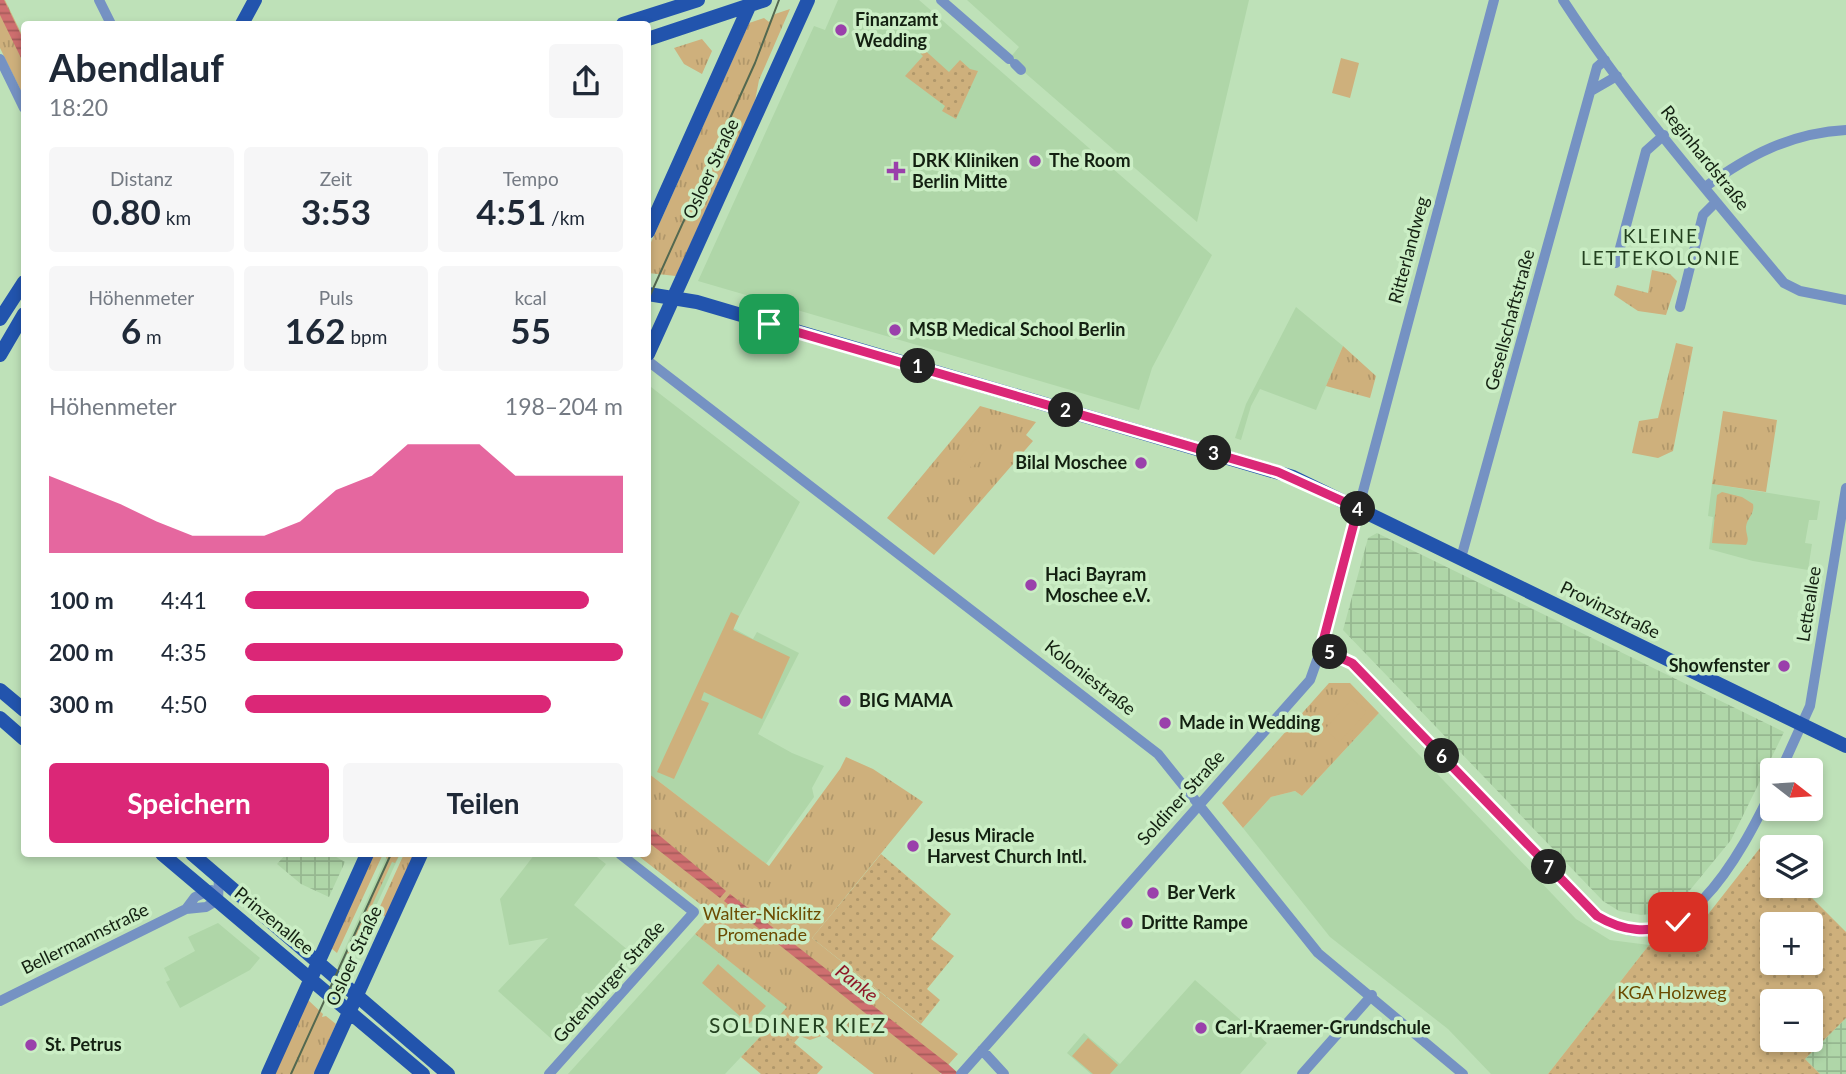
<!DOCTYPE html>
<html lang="de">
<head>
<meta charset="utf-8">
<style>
	body { margin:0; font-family:Lato,sans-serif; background:#f6f6f7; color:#1f2937; height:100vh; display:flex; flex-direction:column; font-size:26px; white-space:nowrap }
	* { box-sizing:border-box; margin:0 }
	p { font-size:23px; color:#747a83 }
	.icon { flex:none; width:38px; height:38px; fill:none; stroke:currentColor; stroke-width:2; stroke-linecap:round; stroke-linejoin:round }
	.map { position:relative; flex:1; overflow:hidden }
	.panel { position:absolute; left:21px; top:21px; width:630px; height:836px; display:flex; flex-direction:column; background:#fff; border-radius:7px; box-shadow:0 4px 10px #0003 }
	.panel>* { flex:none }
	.needle { width:46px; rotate:107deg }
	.buttons { position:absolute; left:1760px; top:758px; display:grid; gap:14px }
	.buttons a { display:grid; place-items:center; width:63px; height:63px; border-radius:7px; background:#fff; box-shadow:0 4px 10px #0003; font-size:35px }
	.pin { position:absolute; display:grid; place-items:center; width:60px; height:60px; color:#fff; margin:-30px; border-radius:14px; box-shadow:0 4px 10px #0006 }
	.km { position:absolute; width:35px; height:35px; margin:-18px; border-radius:50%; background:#222; color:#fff; font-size:19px; line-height:35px; text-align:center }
	.round { display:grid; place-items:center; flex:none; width:74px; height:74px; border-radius:7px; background:#f6f6f7 }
	.headline { display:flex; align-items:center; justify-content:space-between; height:119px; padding:0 28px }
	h1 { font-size:38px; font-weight:700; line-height:52px }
	.metrics { display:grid; grid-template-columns:repeat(3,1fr); gap:10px; height:119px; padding:7px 28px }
	.metrics div { display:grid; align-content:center; border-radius:7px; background:#f6f6f7; text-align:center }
	.metrics b { font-size:35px; font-weight:700 }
	.metrics small { font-size:19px; font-weight:400 }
	.metrics p { font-size:19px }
	.chart { height:196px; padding:14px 28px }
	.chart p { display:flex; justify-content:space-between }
	.chart svg { width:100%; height:126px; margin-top:7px; fill:#db2777; opacity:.7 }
	.action { display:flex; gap:14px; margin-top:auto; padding:14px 28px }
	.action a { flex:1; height:80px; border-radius:7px; background:#db2777; color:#fff; font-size:28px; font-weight:700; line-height:80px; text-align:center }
	.action a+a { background:#f6f6f7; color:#1f2937 }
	ul { padding:0 28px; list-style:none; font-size:23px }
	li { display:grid; grid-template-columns:112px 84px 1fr; align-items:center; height:52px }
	li i { height:18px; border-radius:9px; background:#db2777 }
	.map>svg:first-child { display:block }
	.built { fill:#afd6a8 }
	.industrial { fill:url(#industrial-grid) }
	.grass { fill:url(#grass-tufts) }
	.garden { fill:url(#garden-dots); fill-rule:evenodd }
	.pitch { fill:#ceb07c }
	.water { fill:url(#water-rules) }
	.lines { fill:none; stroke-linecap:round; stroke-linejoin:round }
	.minor { stroke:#7592c3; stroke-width:10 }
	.major { stroke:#2254ad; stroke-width:14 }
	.tram { stroke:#536850; stroke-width:2 }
	.route-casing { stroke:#fff; stroke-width:14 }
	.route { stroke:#db2777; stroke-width:9 }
	.poi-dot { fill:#9a40ab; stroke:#cbeec5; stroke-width:2.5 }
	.labels { text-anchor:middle; stroke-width:7; stroke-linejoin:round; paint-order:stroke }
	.poi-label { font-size:18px; font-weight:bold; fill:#132011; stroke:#cbeec5; text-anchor:start }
	.street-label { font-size:18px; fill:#132011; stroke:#cbeec5 }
	.park-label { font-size:18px; fill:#6b4b01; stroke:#cbeec5 }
	.neighbourhood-label { font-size:19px; letter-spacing:2px; fill:#244120; stroke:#cbeec5 }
	.water-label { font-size:19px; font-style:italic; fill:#8f1b29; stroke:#cbeec5 }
	.quarter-label { font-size:21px; letter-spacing:2px; fill:#244120; stroke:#cbeec5 }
</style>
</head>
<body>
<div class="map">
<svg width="1846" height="1074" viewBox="0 0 1846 1074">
	<defs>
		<pattern id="industrial-grid" width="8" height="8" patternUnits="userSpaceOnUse" patternTransform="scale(1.75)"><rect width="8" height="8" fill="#afd6a8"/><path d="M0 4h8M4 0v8" fill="none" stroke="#96b790"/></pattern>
		<pattern id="grass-tufts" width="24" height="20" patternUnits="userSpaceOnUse" patternTransform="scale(1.75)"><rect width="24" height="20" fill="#ceb07c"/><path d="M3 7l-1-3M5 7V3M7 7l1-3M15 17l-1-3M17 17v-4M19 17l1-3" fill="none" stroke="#b0976a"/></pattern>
		<pattern id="garden-dots" width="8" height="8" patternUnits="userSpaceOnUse" patternTransform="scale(1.75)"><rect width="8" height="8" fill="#ceb07c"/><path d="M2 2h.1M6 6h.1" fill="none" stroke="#b0976a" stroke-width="1.8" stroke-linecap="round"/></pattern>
		<pattern id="water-rules" width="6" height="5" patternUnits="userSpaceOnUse" patternTransform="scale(1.75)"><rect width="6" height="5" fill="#ce6f6f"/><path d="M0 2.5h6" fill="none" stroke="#a65b5a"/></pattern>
	</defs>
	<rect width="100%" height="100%" fill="#bee1b8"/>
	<!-- built -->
	<path class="built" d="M838,0h81l293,255 -60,113 -13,42 -441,-129 116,-255 11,4z
		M967,0h282l-52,222 -188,-163 10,-12z
		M1296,307l47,39 -27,64 -56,-21 -9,17 -10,34 -6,-2 11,-34z
		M651,387l149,115 -67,126 20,11 4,-7 42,21 -41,81 34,19 32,13 -12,22 2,9 -48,67 -118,-91v-379z
		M1712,484l108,17 -3,19h-8l-4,23 7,1 -4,26 -55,-9 -44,-12 4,-32 -5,-1z
		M1379,713l197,206 34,21 39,5 -101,129h-57l-43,-45 -118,-92 -87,-109 28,-31 24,-6 7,5z
		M388,854h12l-55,119 -8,-7z
		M535,854h58l13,10 -32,41 61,51 -79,87 -58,-52 50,-53 -39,7 -9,-46z
		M218,923l42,35 -10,12 -70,38 -14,-26 4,-2 -6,-12 31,-17 -7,-14z
		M695,934l93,73 -63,67h-157z
		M1195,980l72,63 -27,31h-149l-24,-21 17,-20 36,31z"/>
	<!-- industrial -->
	<path class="industrial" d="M1377,533l407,199 -53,108 -50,61 -20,12 -20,2 -22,-4 -16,-10 -260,-271 25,-92z
		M286,854h45l14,8 -16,35 -28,-13 -24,-20z
		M1846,1018v56h-26l-15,-15z"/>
	<!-- grass -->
	<path class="grass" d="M0,0h5l19,39v58l-24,-49z
		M790,9l-31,71 -4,21 -79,175 -28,-3v-24l101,-226 15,-5 5,4 6,-8z
		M702,39l10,12 -10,23 -18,-10 -10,-16z
		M1652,270l18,4 7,7 -11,34 -28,-4 -24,-16 3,-10 31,8z
		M1676,343l17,4 -20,104 -15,7 -26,-5 7,-32 19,-3z
		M1343,346l33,30 -6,22 -44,-12z
		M980,406l56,16 -10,13 7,6 -99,114 -47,-37z
		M1723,411l54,9 -11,72 -54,-8z
		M1722,492l20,5 11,7c2,10 -6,14 -7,23 0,9 4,11 0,18l-34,-2 5,-48z
		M1329,683h21l29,30 -77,83 -7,-5 -24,6 -28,31 -21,-25z
		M846,757l27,12 50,33 -111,136 146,116 -18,20h-66l-50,-39 -14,5 -10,-4 -6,7 -22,-19 15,-17 -92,-73 18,-20 -77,-60h12v-81l121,93 71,-97z
		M373,854h10l-46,99 -6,-5z
		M388,854h12l-5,9 -3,-1 -43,93 -2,-2 42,-93 -3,-2z
		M404,854h10l-28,63 -9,-4z
		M718,964l48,42 -17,18 -47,-41z
		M307,999l16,15 -1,3 4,-1 10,8 -22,50h-41z"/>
	<!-- garden -->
	<path class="garden" d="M919,45l30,27 11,-12 10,9 8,2 -22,48 -14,-8 3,-5 -40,-30 18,-20 -7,-7z
		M1760,848l13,12v26h27l46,46v86l-41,41 15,15h-272l101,-129 31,-8 22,-15zM1773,924h38v38h-38zM1811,1001v39h-38v-39z
		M881,854l70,60 -20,25 23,17 -27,33 13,11 -19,24 -109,-86z
		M772,1024l51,43 -6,7h-56l-20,-17z"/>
	<!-- pitch -->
	<path class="pitch" d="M1341,58l18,5 -9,35 -18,-5z
		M975,439l12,9 -15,20 -12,-9z
		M731,612l8,4 -6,14 57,27 -28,62 -58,-27 -3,8 8,3 -35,76 -17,-7z
		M1352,699l15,13 -28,30 -14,-13z
		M1088,1038l30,27 -8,9h-17l-21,-18z"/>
	<!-- water -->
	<path class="water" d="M0,0h4l20,41v23l-24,-49z
		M648,826l78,65 -6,7 -72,-56z
		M730,894l218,170 11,10h-17l-218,-173z"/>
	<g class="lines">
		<!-- minor -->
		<path class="minor" d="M99,0l12,24
			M941,0l68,59
			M1563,0c65,100 145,192 221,283l16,8 46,9
			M0,59l24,49
			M1015,64l6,6
			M1591,91l26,-15
			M1705,187c44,-32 86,-54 141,-57
			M1616,263l30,-112 18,-16
			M1680,307l23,-92 13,-13
			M648,361l510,393 160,199 145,121
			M1461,558l136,-491 8,-7
			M1321,649l31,14 239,248c87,70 151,-60 182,-123
			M1781,770l29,-64 36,-218
			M186,909l9,-12 16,-7
			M0,1001l186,-92 20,-2 12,-7 1,-23
			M982,1050l22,24
			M549,1074l145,-162 -74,-58
			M961,1074l349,-394 11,-31 173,-649
			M1302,1074l70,-79"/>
		<!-- major -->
		<path class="major" d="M242,24l13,-24
			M623,24l75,-24
			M648,39l117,-39
			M648,232l104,-232
			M648,294l49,8 596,175 553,269
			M0,319l24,-37
			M648,354l160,-354
			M0,355l24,-41
			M0,690l24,20
			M0,718l24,21
			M162,854l261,220
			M192,854l256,220
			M268,1074l99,-220
			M321,1074l100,-220"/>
		<!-- tram -->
		<path class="tram" d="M648,300l107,-237 24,-63
			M291,1074l100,-220"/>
	</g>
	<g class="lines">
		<!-- route casing -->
		<g class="route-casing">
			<path id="route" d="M769,324l509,148 80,36 -37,141 31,14 245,253c27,16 52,18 81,6"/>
		</g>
		<!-- route -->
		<use href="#route" class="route"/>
	</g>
	<!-- markers -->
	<g class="poi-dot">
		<circle cx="841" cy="30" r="7"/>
		<circle cx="1035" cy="161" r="7"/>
		<path d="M892.5 160.5h7v7h7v7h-7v7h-7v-7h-7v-7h7z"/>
		<circle cx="895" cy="330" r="7"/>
		<circle cx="1141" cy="463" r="7"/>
		<circle cx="1031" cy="585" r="7"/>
		<circle cx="1784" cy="666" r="7"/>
		<circle cx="845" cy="701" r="7"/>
		<circle cx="1165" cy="723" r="7"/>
		<circle cx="913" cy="846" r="7"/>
		<circle cx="1153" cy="893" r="7"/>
		<circle cx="1127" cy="923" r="7"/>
		<circle cx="1201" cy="1028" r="7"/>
		<circle cx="31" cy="1045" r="7"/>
	</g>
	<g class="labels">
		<!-- poi labels -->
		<g class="poi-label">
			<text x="855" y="26">Finanzamt<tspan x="855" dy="21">Wedding</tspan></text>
			<text x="912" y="167">DRK Kliniken<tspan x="912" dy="21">Berlin Mitte</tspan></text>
			<text x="1049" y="167">The Room</text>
			<text x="909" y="336">MSB Medical School Berlin</text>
			<text x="1127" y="469" text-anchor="end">Bilal Moschee</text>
			<text x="1045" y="581">Haci Bayram<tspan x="1045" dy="21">Moschee e.V.</tspan></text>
			<text x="1770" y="672" text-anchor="end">Showfenster</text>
			<text x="859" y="707">BIG MAMA</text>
			<text x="1179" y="729">Made in Wedding</text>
			<text x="927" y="842">Jesus Miracle<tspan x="927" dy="21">Harvest Church Intl.</tspan></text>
			<text x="1167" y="899">Ber Verk</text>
			<text x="1141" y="929">Dritte Rampe</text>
			<text x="1215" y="1034">Carl-Kraemer-Grundschule</text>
			<text x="45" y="1051">St. Petrus</text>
		</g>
		<!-- street labels -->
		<g class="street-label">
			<text transform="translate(1705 158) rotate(51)" y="6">Reginhardstraße</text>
			<text transform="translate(711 169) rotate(-65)" y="6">Osloer Straße</text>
			<text transform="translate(1409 250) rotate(-75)" y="6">Ritterlandweg</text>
			<text transform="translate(1510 320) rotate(-75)" y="6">Gesellschaftstraße</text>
			<text transform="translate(1809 604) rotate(-81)" y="6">Letteallee</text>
			<text transform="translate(1610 610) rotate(26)" y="6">Provinzstraße</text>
			<text transform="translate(1090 678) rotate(38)" y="6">Koloniestraße</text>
			<text transform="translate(1181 798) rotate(-48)" y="6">Soldiner Straße</text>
			<text transform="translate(274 921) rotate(39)" y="6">Prinzenallee</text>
			<text transform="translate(85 939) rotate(-26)" y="6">Bellermannstraße</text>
			<text transform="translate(354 956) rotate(-65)" y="6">Osloer Straße</text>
			<text transform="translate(609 982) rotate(-48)" y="6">Gotenburger Straße</text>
		</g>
		<!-- park labels -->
		<g class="park-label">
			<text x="762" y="920">Walter-Nicklitz<tspan x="762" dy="21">Promenade</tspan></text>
			<text x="1672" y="999">KGA Holzweg</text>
		</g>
		<!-- neighbourhood labels -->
		<g class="neighbourhood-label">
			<text x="1661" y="243">KLEINE<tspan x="1661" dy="22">LETTEKOLONIE</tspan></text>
		</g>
		<!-- water labels -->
		<g class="water-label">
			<text transform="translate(857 983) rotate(38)" y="7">Panke</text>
		</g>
		<!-- quarter labels -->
		<g class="quarter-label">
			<text x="798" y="1033">SOLDINER KIEZ</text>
		</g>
	</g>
</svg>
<div class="buttons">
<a><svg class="needle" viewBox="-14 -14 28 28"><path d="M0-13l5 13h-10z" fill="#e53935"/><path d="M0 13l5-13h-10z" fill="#747a83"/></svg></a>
<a><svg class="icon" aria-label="layers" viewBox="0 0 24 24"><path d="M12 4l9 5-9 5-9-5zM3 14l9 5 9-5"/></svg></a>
<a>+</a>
<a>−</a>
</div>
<div class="pin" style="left:769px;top:324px;background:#1e9e55"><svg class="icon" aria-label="arrive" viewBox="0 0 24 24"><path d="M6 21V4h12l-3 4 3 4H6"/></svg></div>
<div class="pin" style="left:1678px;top:922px;background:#d93025"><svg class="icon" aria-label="check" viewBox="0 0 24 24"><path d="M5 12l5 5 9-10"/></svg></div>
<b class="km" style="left:918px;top:366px">1</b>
<b class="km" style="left:1066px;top:410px">2</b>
<b class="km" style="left:1214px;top:453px">3</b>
<b class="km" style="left:1358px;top:509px">4</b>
<b class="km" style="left:1330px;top:652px">5</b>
<b class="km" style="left:1442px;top:756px">6</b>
<b class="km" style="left:1549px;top:867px">7</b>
<section class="panel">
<div class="headline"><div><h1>Abendlauf</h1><p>18:20</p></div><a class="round"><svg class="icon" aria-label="share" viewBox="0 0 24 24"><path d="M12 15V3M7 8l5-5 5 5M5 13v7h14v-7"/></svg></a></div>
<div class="metrics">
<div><p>Distanz</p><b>0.80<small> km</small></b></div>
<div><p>Zeit</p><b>3:53</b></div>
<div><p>Tempo</p><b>4:51<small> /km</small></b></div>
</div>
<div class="metrics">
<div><p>Höhenmeter</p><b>6<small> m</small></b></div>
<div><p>Puls</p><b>162<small> bpm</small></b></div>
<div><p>kcal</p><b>55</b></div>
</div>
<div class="chart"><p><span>Höhenmeter</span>198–204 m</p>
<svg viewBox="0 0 160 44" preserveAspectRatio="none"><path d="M0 44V17L10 22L20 27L30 33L40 38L50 38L60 38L70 33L80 22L90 17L100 6L110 6L120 6L130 17L140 17L150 17L160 17V44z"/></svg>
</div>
<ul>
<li><b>100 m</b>4:41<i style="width:91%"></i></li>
<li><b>200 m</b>4:35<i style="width:100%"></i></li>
<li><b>300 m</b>4:50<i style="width:81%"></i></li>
</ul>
<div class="action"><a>Speichern</a><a>Teilen</a></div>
</section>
</div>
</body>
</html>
